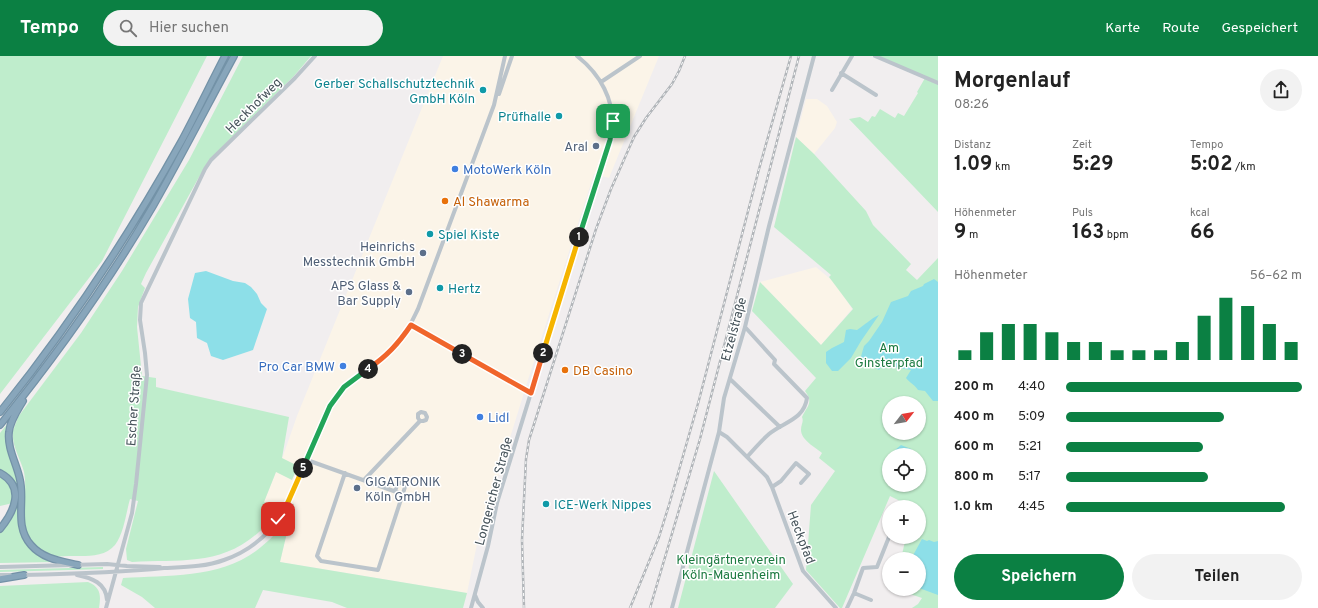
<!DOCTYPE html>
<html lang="de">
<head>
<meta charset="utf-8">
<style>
	body { margin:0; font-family:Overpass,sans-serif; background:#f2f2f2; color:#222; height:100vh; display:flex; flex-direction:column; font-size:15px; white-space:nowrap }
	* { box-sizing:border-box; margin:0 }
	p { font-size:13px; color:#767676 }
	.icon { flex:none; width:22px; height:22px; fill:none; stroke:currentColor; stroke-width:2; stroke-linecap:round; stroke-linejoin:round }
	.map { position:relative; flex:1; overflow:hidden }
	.side { display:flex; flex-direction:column; background:#fff; width:380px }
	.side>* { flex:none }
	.needle { width:26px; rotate:59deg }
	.buttons { position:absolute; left:882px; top:340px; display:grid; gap:8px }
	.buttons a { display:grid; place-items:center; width:44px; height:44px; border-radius:50%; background:#fff; box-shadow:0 1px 3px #0004; font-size:20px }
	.pin { position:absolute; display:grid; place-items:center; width:34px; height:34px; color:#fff; margin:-17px; border-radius:8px; box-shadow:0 2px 6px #0006 }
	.km { position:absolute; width:20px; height:20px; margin:-10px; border-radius:50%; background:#222; color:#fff; font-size:11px; line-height:20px; text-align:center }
	.round { display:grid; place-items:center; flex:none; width:42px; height:42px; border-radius:21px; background:#f2f2f2 }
	.overview { display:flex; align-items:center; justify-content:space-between; height:68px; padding:0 16px }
	h1 { font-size:22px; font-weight:700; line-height:30px }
	.stats { display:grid; grid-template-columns:repeat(3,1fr); gap:6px; height:68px; padding:4px 16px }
	.stats div { display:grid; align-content:center }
	.stats b { font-size:20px; font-weight:700 }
	.stats small { font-size:11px; font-weight:400 }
	.stats p { font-size:11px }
	.chart { height:112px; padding:8px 16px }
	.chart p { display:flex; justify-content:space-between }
	.chart svg { width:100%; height:72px; margin-top:4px; stroke:#0b8043; stroke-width:6 }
	.action { display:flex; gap:8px; margin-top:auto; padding:8px 16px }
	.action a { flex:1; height:46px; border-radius:24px; background:#0b8043; color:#fff; font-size:16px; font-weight:700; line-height:46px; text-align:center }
	.action a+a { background:#f2f2f2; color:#222 }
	ul { padding:0 16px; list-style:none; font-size:13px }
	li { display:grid; grid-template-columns:64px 48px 1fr; align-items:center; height:30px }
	li i { height:10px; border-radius:5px; background:#0b8043 }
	header { display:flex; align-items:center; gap:24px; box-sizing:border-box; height:56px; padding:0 20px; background:#0b8043; color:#fff }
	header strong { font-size:19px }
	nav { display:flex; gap:22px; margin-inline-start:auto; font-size:14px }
	.search { width:280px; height:36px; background:#f2f2f2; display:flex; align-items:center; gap:10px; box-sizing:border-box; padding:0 14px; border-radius:22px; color:#767676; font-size:15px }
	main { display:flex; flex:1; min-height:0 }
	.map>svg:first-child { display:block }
	.commercial { fill:#fbf4e8 }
	.green { fill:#bfedcc; fill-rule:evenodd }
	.water { fill:#8ddfe8 }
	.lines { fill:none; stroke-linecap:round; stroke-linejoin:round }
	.highway-casing { stroke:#7392a7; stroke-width:8 }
	.minor { stroke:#bbc4cb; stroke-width:4 }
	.highway { stroke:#88a6bb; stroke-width:5.5 }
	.rail-casing { stroke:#b1b5b9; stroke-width:2.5 }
	.rail { stroke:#fff; stroke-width:1; stroke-dasharray:3; stroke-linecap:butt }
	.split-1-casing { stroke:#fff; stroke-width:8 }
	.split-2-casing { stroke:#fff; stroke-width:8 }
	.split-3-casing { stroke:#fff; stroke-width:8 }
	.split-4-casing { stroke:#fff; stroke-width:8 }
	.split-5-casing { stroke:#fff; stroke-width:8 }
	.split-6-casing { stroke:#fff; stroke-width:8 }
	.split-1 { stroke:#22a559; stroke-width:5 }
	.split-2 { stroke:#f5b400; stroke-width:5 }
	.split-3 { stroke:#f0652b; stroke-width:5 }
	.split-4 { stroke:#f0652b; stroke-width:5 }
	.split-5 { stroke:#22a559; stroke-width:5 }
	.split-6 { stroke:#f5b400; stroke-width:5 }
	.culture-dot { fill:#0f9aa8; stroke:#fff; stroke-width:1.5 }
	.service-dot { fill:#5c6f8a; stroke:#fff; stroke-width:1.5 }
	.shop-dot { fill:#3f7fe0; stroke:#fff; stroke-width:1.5 }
	.food-dot { fill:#e8710a; stroke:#fff; stroke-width:1.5 }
	.labels { text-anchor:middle; stroke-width:3; stroke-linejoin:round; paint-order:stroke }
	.culture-label { font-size:13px; fill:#0d838f; stroke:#fff; text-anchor:start }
	.street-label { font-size:13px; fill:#47545b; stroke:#fff }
	.service-label { font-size:13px; fill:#4e5e75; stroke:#fff; text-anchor:end }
	.shop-label { font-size:13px; fill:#366cbe; stroke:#fff; text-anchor:start }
	.food-label { font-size:13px; fill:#c56008; stroke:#fff; text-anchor:start }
	.park-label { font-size:13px; fill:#1b7a40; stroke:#fff }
</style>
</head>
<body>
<header>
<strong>Tempo</strong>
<div class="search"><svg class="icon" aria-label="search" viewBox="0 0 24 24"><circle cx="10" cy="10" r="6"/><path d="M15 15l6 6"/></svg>Hier suchen</div>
<nav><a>Karte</a><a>Route</a><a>Gespeichert</a></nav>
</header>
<main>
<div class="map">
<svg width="938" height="552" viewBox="0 0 938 552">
	<rect width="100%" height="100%" fill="#f1eeef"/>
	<!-- commercial -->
	<path class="commercial" d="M443,0h216l-50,122 -15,-4 -67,209 -50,161 -10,49 -187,-31 14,-58 -22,33 -8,-9 9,-14 -9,-12 12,-30 22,-6 -16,-7 15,-43z
		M806,43h11l10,7 10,16 -2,6 -21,26 -18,-17z
		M816,211l19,16 17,26 -31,36 -61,-63z"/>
	<!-- green -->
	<path class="green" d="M0,0h207l-105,205 -102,133z
		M243,0h68l-17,20 -84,83 -6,9 -58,105 -5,11 4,4 -7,19 -1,20 5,49 14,2v9l133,30 -7,41 16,8 -6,14 -16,-8 -12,30 9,4c0,11 -6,19 -14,26 -39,35 -79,27 -127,30l-5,-2 -1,-11 12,-48 -8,-2c-4,14 -6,34 -15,46 -11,13 -31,11 -46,11 -5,0 -11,1 -15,0 -10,0 -22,-12 -26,-20 -8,-17 0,-44 -4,-64 -3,-12 -13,-27 -11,-41 1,-4 4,-10 5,-14l63,-84 41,-62 67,-111z
		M879,0h59v27z
		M925,22l13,6v128l-89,-93 11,-2 8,5 4,-6 3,1 5,-8 15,9 3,-5 6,3 14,-23 -1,-1z
		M796,81l18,17 52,57 7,14 38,39 -5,6 11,10 21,-22v350h-26l6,-4 4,-6 -12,-4h-8l-4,-2 -1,1 -4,-1 1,-3h25v-30h-18l5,-22h13v-30h-7l-22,-11 -48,112h-2l-34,-38 5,-65 24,-34 -16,-13 3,-5c-7,-6 -21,-13 -21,-23 0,-6 3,-8 1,-13 5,-11 12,-14 3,-26l11,-13 -64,-67 8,-29 61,63 32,-36 -24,-32 2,-2 -57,-48zM889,347h30v30h-30zM889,399h30v30h-30z
		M8,367l-1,4 12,53v25l-2,-1v-11l-17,-22v-38z
		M714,415l79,113 -18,24h-97z
		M0,420c10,8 13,14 13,27l-13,3z
		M294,447l-14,59 187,31 -4,15h-116l-15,-6 -69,-12 -8,18h-100l-13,-11 -21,-12 2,-7c46,-3 100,1 138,-31 4,-4 9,-7 12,-11 8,-10 14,-22 21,-33z
		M16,451l3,1 4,30 32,24 -55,1v-30l11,-15z
		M103,511v2l-103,3v-2z
		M88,526c13,5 13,14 11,26h-99v-22z"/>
	<!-- water -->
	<path class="water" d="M206,215l27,10 12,2 6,4 6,7 4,9 6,6 -14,41 -30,10 -12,-4 -4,-13 -10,-5 -1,-16 -6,-4 -2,-19 7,-26z
		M934,223l4,3v119h-5l-8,-10 -7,-1c-3,-5 -8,-7 -12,-12l5,-8 -23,-4 -4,3v-2l-2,-1 -3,4 -19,-10 4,-14 5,-5 13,-19 9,-20 17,-6 3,-5 12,-5 1,-2z
		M879,259l-18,26 -10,17 -13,13h-6l-6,-8v-11l6,-4 12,-6 2,-12 4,-1 7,1c8,-5 13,-11 22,-15z
		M901,389l10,4 5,6h-24l2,-4z
		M922,483l5,2 2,-1 5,2 4,-1v54l-19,-7v-29h-8z"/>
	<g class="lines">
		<!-- highway casing -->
		<g class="highway-casing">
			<path id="highway" d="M23,345c-6,10 -13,20 -14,31 -2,17 8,32 11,48 5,21 -6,46 11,65 12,14 30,16 47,20
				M0,356c68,-84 128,-175 181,-270 15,-28 29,-57 44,-86
				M0,369c56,-69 108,-142 153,-219 28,-49 54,-100 81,-150
				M0,417c26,14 14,39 0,56
				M0,523l24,-4"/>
		</g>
		<!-- minor -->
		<path class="minor" d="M875,0l63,27
			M841,17l35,22
			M601,26l39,-26
			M832,34l20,-34
			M499,38l13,-38
			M411,269l120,68
			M745,271l30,33 -1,4 33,34c-3,22 -24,24 -38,36 -8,7 -15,15 -22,23
			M730,323l50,48
			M719,376l8,5 40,40 5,10 31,84 33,37
			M307,404l95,34
			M345,417l-28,83 4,5 57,9 27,-83 -1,-3 -3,-1h-3l-3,8
			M364,424l56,-59h3l3,-1 1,-3 -2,-4 -4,-1 -3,2v4l2,3
			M772,431l9,-6 15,-18 13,11 -8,9
			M0,511l107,-3 20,2 33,1
			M0,519h10
			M22,519c48,-1 95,-2 142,-7 20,-1 41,-1 60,-8 26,-9 47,-27 61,-51 13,-24 22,-50 33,-75 4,-10 7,-21 13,-30 17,-27 42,-35 63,-56 11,-11 17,-25 24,-39l76,-204 11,-49
			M77,519c15,3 29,8 30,25
			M854,537l17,7
			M475,539l3,7 5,6
			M106,552l26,-95 4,-29 11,-109 -2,-22 -5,-33 1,-17 64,-134 6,-9 84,-82 20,-22
			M471,552l17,-62 9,-43 115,-373c3,-30 -12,-56 -35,-74
			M672,552l47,-176 5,-34 21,-71 24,-101 45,-170
			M847,552l7,-15 9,-25 14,-1 12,-30"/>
		<!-- highway -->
		<use href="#highway" class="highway"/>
		<!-- rail casing -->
		<g class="rail-casing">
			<path id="rail" d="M524,552l-2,-68 4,-81 3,-19 67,-211 15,-40 23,-52 12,-19 26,-34 7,-13 6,-15
				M630,552l29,-71 10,-32 30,-105 60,-231 32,-113
				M650,552l50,-169 99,-383"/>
		</g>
		<!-- rail -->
		<use href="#rail" class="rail"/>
	</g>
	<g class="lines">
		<!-- split-1 casing -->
		<g class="split-1-casing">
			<path id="split-1" d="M579,181l31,-97 3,-19"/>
		</g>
		<!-- split-2 casing -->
		<g class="split-2-casing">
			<path id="split-2" d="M543,297l36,-116"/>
		</g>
		<!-- split-3 casing -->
		<g class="split-3-casing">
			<path id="split-3" d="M462,298l69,39 12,-40"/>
		</g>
		<!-- split-4 casing -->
		<g class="split-4-casing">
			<path id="split-4" d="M368,313c19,-13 30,-25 43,-44l51,29"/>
		</g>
		<!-- split-5 casing -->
		<g class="split-5-casing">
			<path id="split-5" d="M303,412l27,-62 14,-19 24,-18"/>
		</g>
		<!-- split-6 casing -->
		<g class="split-6-casing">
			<path id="split-6" d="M278,463l10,-17 15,-34"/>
		</g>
		<!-- split-1 -->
		<use href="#split-1" class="split-1"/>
		<!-- split-2 -->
		<use href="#split-2" class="split-2"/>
		<!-- split-3 -->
		<use href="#split-3" class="split-3"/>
		<!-- split-4 -->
		<use href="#split-4" class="split-4"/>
		<!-- split-5 -->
		<use href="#split-5" class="split-5"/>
		<!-- split-6 -->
		<use href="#split-6" class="split-6"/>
	</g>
	<!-- markers -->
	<g class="culture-dot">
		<circle cx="483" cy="34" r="4"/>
		<circle cx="559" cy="60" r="4"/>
		<circle cx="430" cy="178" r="4"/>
		<circle cx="440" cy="232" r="4"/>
		<circle cx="546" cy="448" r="4"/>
	</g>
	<g class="service-dot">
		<circle cx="596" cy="90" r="4"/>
		<circle cx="423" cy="197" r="4"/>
		<circle cx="409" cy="236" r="4"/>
		<circle cx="357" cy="432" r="4"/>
	</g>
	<g class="shop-dot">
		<circle cx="455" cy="113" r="4"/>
		<circle cx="343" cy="310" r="4"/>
		<circle cx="480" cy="361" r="4"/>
	</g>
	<g class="food-dot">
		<circle cx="445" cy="145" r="4"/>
		<circle cx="565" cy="314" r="4"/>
	</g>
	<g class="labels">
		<!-- culture labels -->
		<g class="culture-label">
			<text x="475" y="32" text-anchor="end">Gerber Schallschutztechnik<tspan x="475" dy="15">GmbH Köln</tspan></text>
			<text x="551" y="65" text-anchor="end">Prüfhalle</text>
			<text x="438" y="183">Spiel Kiste</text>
			<text x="448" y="237">Hertz</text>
			<text x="554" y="453">ICE-Werk Nippes</text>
		</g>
		<!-- street labels -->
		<g class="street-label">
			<text transform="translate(253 49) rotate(-45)" y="5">Heckhofweg</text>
			<text transform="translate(733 273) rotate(-75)" y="5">Etzelstraße</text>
			<text transform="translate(133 350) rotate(-86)" y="5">Escher Straße</text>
			<text transform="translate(493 435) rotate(-75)" y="5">Longericher Straße</text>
			<text transform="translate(802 481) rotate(69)" y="5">Heckpfad</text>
		</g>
		<!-- service labels -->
		<g class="service-label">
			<text x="588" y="95">Aral</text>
			<text x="415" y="195">Heinrichs<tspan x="415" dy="15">Messtechnik GmbH</tspan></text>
			<text x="401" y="234">APS Glass &amp;<tspan x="401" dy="15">Bar Supply</tspan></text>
			<text x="365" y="430" text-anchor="start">GIGATRONIK<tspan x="365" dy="15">Köln GmbH</tspan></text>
		</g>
		<!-- shop labels -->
		<g class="shop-label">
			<text x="463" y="118">MotoWerk Köln</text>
			<text x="335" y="315" text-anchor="end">Pro Car BMW</text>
			<text x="488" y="366">Lidl</text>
		</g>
		<!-- food labels -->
		<g class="food-label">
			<text x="453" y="150">Al Shawarma</text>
			<text x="573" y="319">DB Casino</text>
		</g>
		<!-- park labels -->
		<g class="park-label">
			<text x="889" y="296">Am<tspan x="889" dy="15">Ginsterpfad</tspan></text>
			<text x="731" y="508">Kleingärtnerverein<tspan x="731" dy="15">Köln-Mauenheim</tspan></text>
		</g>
	</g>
</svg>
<div class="buttons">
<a><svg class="needle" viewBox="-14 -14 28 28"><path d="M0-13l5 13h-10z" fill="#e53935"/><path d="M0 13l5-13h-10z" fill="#767676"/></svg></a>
<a><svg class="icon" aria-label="locate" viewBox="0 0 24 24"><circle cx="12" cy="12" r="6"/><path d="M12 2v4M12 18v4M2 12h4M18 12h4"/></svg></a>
<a>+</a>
<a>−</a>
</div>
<div class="pin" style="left:613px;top:65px;background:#1e9e55"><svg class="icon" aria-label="arrive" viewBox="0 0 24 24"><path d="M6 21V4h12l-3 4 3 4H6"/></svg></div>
<div class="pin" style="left:278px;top:463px;background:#d93025"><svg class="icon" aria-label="check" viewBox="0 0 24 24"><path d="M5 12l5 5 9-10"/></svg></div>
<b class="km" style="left:579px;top:181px">1</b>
<b class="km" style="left:543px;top:297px">2</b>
<b class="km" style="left:462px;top:298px">3</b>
<b class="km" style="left:368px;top:313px">4</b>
<b class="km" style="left:303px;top:412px">5</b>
</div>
<section class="side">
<div class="overview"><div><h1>Morgenlauf</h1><p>08:26</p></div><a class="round"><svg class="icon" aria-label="share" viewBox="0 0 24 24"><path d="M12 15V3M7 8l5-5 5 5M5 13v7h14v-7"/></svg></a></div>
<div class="stats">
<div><p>Distanz</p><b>1.09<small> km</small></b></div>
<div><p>Zeit</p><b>5:29</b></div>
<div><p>Tempo</p><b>5:02<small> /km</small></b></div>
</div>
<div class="stats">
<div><p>Höhenmeter</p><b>9<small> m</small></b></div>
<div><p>Puls</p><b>163<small> bpm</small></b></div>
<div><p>kcal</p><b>66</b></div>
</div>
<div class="chart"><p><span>Höhenmeter</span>56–62 m</p>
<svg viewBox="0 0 160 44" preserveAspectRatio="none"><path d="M5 44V38M15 44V27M25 44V22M35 44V22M45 44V27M55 44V33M65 44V33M75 44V38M85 44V38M95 44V38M105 44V33M115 44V17M125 44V6M135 44V11M145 44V22M155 44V33"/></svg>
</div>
<ul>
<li><b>200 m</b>4:40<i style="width:100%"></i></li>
<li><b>400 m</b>5:09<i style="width:67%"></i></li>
<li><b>600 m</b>5:21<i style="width:58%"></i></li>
<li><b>800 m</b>5:17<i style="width:60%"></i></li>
<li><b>1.0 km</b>4:45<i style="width:93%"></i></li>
</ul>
<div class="action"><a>Speichern</a><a>Teilen</a></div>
</section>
</main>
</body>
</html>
